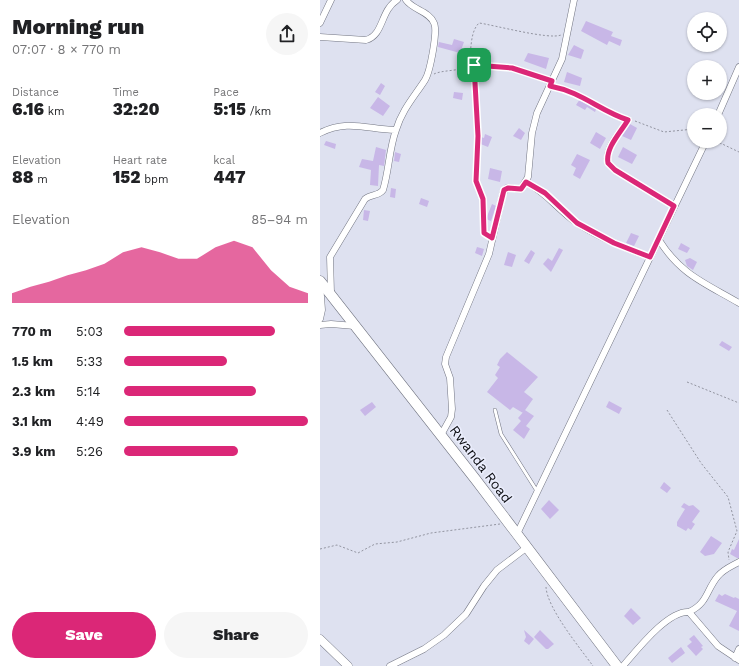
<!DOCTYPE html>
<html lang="en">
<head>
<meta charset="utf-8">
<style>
	body { margin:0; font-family:"Work Sans",sans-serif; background:#f6f6f6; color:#202124; height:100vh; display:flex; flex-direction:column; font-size:15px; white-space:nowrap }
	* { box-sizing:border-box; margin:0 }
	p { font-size:13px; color:#757577 }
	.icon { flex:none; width:22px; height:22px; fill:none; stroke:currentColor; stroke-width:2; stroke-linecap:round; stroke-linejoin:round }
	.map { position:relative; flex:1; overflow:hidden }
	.panel { display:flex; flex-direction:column; background:#fff; width:320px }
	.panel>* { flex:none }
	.buttons { position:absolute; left:367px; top:12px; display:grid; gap:8px }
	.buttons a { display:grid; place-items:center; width:40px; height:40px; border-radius:50%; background:#fff; box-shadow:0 1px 3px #0004; font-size:20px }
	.pin { position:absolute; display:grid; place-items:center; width:34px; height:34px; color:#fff; margin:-17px; border-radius:8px; box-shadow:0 2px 6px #0006 }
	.round { display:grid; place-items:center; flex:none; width:42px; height:42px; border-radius:21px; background:#f6f6f6 }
	.overview { display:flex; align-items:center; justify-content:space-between; height:68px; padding:0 12px }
	h1 { font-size:22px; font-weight:800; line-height:30px }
	.figures { display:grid; grid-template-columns:repeat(3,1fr); gap:6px; height:68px; padding:4px 12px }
	.figures div { display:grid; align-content:center }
	.figures b { font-size:17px; font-weight:800 }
	.figures small { font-size:11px; font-weight:400 }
	.figures p { font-size:11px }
	.chart { height:112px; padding:8px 12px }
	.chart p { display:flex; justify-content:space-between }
	.chart svg { width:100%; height:72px; margin-top:4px; fill:#db2777; opacity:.7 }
	.primary-button { display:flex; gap:8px; margin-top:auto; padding:8px 12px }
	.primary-button a { flex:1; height:46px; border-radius:24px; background:#db2777; color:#fff; font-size:16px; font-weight:800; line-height:46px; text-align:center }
	.primary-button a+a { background:#f6f6f6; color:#202124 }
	ul { padding:0 12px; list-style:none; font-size:13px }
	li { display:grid; grid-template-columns:64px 48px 1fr; align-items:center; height:30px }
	li i { height:10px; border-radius:5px; background:#db2777 }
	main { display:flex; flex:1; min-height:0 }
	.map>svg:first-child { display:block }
	.building { fill:#c8b7e7 }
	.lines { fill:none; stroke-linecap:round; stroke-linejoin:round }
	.service-casing { stroke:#727582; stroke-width:4 }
	.minor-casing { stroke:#727582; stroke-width:7 }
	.tertiary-casing { stroke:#727582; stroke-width:9 }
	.trunk-casing { stroke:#727582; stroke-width:11 }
	.path { stroke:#9294a0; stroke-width:1; stroke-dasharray:2 2; stroke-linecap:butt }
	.service { stroke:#fff; stroke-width:3 }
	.minor { stroke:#fff; stroke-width:6 }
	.tertiary { stroke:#fff; stroke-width:8 }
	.trunk { stroke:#fff; stroke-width:10 }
	.route-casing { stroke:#fff; stroke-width:8 }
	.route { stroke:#db2777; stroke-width:5 }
	.labels { text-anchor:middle; stroke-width:3; stroke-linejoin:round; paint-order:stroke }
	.street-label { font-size:14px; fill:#0d0e13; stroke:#ebeefd }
</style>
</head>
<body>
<main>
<section class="panel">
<div class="overview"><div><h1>Morning run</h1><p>07:07 · 8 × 770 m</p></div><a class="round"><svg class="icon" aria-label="share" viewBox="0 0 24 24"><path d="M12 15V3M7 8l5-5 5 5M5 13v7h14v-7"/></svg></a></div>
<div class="figures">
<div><p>Distance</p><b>6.16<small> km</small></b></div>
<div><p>Time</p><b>32:20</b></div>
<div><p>Pace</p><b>5:15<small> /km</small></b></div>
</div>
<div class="figures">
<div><p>Elevation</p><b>88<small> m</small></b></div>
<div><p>Heart rate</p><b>152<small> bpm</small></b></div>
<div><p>kcal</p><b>447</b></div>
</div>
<div class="chart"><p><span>Elevation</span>85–94 m</p>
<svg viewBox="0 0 160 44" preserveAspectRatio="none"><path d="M0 44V38L10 34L20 31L30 27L40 24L50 20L60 13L70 10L80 13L90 17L100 17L110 10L120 6L130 10L140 24L150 34L160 38V44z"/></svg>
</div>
<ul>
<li><b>770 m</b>5:03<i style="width:82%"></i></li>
<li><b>1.5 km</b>5:33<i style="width:56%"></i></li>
<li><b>2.3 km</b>5:14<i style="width:72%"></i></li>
<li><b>3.1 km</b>4:49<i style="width:100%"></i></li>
<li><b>3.9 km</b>5:26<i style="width:62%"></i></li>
</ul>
<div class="primary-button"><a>Save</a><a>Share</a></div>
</section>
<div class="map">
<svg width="419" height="666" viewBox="0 0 419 666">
	<rect width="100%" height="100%" fill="#dee1f0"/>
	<!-- building -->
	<path class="building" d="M266,21l27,11 -2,4 11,4 -2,6 -11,-5 -2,4 -26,-14z
		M134,39l10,3 -4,11 -22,-6 1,-5 13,3z
		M254,45l10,5 -3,9 -13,-4z
		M152,50h5v3h13v6h-14l-1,5 -6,-1z
		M208,53l21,5 -3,11 -22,-8z
		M247,72l15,6 -2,8 -16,-4z
		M61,83l4,3 -5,9 -5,-3z
		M134,92l9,1 -1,7 -9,-2z
		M58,97l12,9 -7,10 -13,-8z
		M260,99l17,8 -2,5 -8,-5 -2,3 -9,-5z
		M310,124l7,4 -6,12 -9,-4z
		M199,128l6,5 -4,7 -8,-4z
		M276,132l10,6 -6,11 -10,-6z
		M165,134l7,3 -4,10 -10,-4 3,-6 3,1z
		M6,141l10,3 -1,5 -11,-4z
		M56,147l10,3 -2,16 -5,-1 -1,21 -8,-1 1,-15 -12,-3 3,-8 11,2z
		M303,147l14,8 -5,9 -14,-7z
		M75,152l6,2 -2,8 -5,-1z
		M257,154l13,6 -10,19 -7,-4 3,-7 -5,-3z
		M170,168l12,3 -2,11 -12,-3z
		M71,188l5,1 -1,9 -5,-1z
		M101,198l8,3 -2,6 -8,-3z
		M172,204l4,2 -5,15 -5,-2z
		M44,210l6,1 -2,10 -5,-1z
		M311,233l8,3 -5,10 -8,-3z
		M361,243l9,5 -3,5 -9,-4z
		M157,247l7,2 -2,7 -7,-3z
		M239,248l4,2 -12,22 -8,-8 5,-6 4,3z
		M211,250l4,3 -6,11 -5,-3z
		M188,252l8,3 -4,12 -8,-2z
		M370,258l7,4 -4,8 -6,-4 -2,-6z
		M402,341l10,6 -3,4 -10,-6z
		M187,352l31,25 -14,15 9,7 -10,14 -10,-6 -3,3 -23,-18 11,-14 -3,-3 5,-8 -3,-2 3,-6z
		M289,401l13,7 -3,6 -13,-7z
		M52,402l4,5 -11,9 -5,-6z
		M205,410l9,6 -8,10 4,3 -6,10 -11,-9 8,-9 -3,-3z
		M344,482l7,6 -4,5 -7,-5z
		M229,500l10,10 -9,9 -9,-10z
		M364,503l5,3 4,-1 7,6 -8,11 3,2 -4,6 -3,-2 -2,3 -9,-5v-4l8,-13 -4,-2z
		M391,536l11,7 -8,11 -9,2 -5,-4z
		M419,539v19h-2l-7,-4 2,-5 2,1z
		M399,594l3,2 3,-2 9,4 1,-1 4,2v32l-10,-5 8,-15 -22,-10z
		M311,608l10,10 -8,7 -9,-9z
		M204,630l10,9 -5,6 -5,-4 2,-4z
		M220,630l14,14 -6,5h-2l-12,-12z
		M374,635l9,11 -2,1 2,2 -7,7 -9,-10 5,-4 -3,-3z
		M361,647l4,6 -13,10 -4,-5z"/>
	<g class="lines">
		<!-- service casing -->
		<g class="service-casing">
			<path id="service" d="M175,410l6,24 36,57"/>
		</g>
		<!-- minor casing -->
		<g class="minor-casing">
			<path id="minor" d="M0,23l11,-23
				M0,37l46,3c18,-5 14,-29 31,-40
				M398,115l21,-48
				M308,120c-7,12 -24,28 -20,43l7,7 59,36
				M0,133c27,-14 47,-4 75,-3
				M206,182c22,12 31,27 51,41 22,15 48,25 73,34
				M339,240c22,35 46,43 80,63
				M0,283l2,27 -2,9
				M11,293l-1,-36 35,-58c6,-5 14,-3 18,-9 6,-19 6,-41 13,-60 6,-20 18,-33 29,-50 5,-8 13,-49 9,-57 -5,-12 -21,-13 -28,-23
				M0,325l11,-1 24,2
				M121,435l10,-18 1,-8 -2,-31 -5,-14 1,-7 43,-103 14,-61 4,-5 14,1 7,-12 4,-44 5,-20 25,-54 12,-59
				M197,534l189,-393
				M369,612c19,-9 17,-22 29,-36 6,-7 14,-10 21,-14
				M415,658l4,-9
				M70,666l34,-17 20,-14 22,-21 18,-28 13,-16 29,-22
				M303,666c14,-16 45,-56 66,-54l29,34 21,14"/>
		</g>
		<!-- tertiary casing -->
		<g class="tertiary-casing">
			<path id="tertiary" d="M0,639l28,27"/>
		</g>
		<!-- trunk casing -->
		<g class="trunk-casing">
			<path id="trunk" d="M0,281l156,199 141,186"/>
		</g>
		<!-- path -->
		<path class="path" d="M154,65l4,71 -2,45 7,18v29l3,7
			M147,66l45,2 34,10
			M114,74c8,-4 26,-3 31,-7 9,-7 2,-32 14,-44 15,2 70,17 82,12
			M236,87l25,9 41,22
			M315,121l29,11 30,-3
			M396,141l23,11
			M367,382l52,21
			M347,410l34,53 27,34 9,34 -9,21 1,8
			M0,549l17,-4 21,8 17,-9 22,-2 34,-9 69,-9
			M226,587c1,21 34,61 47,79"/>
		<!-- service -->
		<use href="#service" class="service"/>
		<!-- minor -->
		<use href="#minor" class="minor"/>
		<!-- tertiary -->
		<use href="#tertiary" class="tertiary"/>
		<!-- trunk -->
		<use href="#trunk" class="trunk"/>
	</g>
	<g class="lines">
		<!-- route casing -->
		<g class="route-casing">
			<path id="route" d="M154,65l38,3 40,13 -2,5c32,6 50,25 78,34 -7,12 -23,28 -20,43l7,7 59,36 -24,51 -36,-14 -37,-20 -32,-30 -19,-11 -5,7 -13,-1 -4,2 -12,48 -8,-5 -1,-34 -7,-18 2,-45z"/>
		</g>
		<!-- route -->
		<use href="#route" class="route"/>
	</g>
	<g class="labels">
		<!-- street labels -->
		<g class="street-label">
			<text transform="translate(161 464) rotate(53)" y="5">Rwanda Road</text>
		</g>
	</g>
</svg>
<div class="buttons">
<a><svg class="icon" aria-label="locate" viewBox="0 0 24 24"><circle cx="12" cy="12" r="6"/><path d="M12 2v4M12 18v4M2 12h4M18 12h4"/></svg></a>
<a>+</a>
<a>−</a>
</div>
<div class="pin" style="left:154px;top:65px;background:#1e9e55"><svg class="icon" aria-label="arrive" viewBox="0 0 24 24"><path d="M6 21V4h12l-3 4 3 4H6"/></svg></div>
</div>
</main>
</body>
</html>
